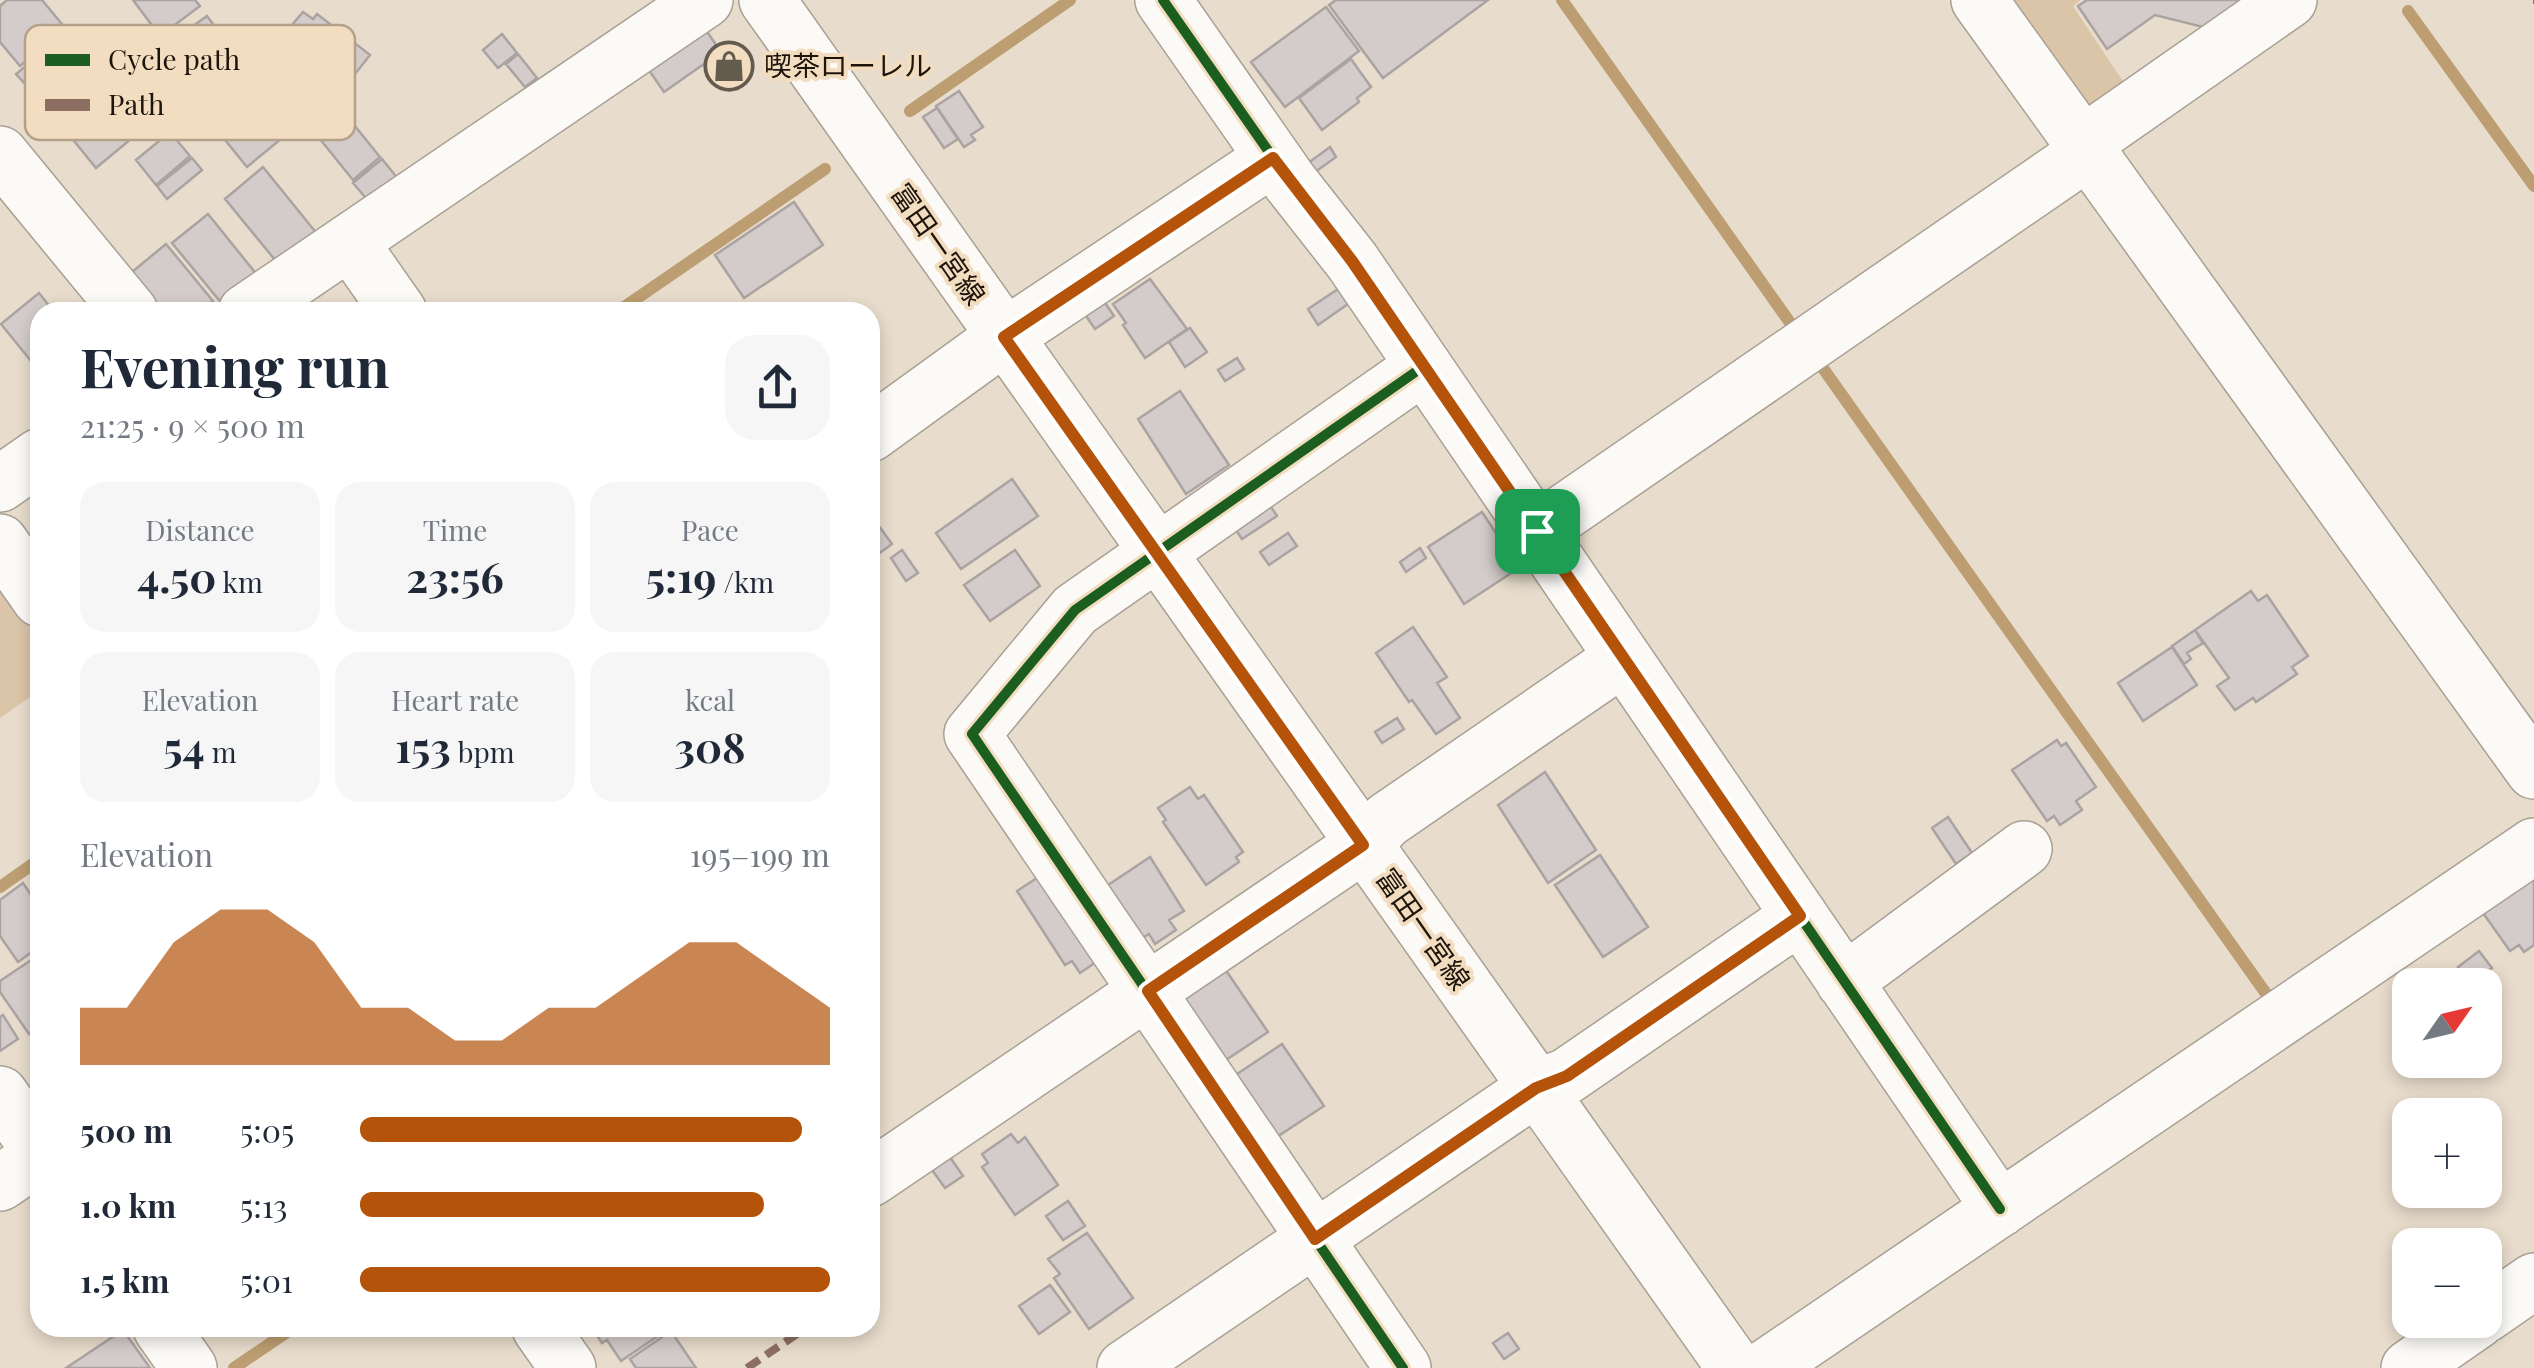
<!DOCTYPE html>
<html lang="en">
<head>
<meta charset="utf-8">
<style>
	body { margin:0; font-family:"Playfair Display","Noto Sans JP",serif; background:#f6f6f7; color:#1f2937; height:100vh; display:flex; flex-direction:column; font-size:38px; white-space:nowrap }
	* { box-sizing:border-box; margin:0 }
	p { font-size:32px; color:#747a83 }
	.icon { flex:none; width:55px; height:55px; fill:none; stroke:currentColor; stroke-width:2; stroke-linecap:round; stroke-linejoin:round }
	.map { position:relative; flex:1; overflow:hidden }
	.sheet { position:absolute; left:30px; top:302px; width:850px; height:1035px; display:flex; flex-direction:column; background:#fff; border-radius:30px; box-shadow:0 5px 15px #0003 }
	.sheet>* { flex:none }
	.needle { width:65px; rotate:56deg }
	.tools { position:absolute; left:2392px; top:968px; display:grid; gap:20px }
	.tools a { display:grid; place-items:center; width:110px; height:110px; border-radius:20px; background:#fff; box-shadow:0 5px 15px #0003; font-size:50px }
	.pin { position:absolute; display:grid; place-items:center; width:85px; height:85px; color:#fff; margin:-42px; border-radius:20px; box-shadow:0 5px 15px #0006 }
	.round { display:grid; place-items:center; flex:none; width:105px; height:105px; border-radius:30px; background:#f6f6f7 }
	.headline { display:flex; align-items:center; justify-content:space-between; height:170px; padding:0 50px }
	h1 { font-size:55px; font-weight:700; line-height:75px }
	.metrics { display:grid; grid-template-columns:repeat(3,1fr); gap:15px; height:170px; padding:10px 50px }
	.metrics div { display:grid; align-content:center; border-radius:25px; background:#f6f6f7; text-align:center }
	.metrics b { font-size:42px; font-weight:700 }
	.metrics small { font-size:28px; font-weight:400 }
	.metrics p { font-size:28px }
	.chart { height:280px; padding:20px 50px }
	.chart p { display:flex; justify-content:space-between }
	.chart svg { width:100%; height:180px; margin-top:10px; fill:#b45309; opacity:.7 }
	ul { padding:0 50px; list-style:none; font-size:32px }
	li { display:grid; grid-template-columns:160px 120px 1fr; align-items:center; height:75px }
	li i { height:25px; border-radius:12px; background:#b45309 }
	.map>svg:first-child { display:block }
	.green { fill:#dbc5a9 }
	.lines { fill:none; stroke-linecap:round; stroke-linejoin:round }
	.stream { stroke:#bd9e72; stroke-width:12 }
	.building { fill:#d3cccb; stroke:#aaa3a2; stroke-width:2.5 }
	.minor-casing { stroke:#a9a094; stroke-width:58 }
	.major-casing { stroke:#a9a094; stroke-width:58 }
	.minor { stroke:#fcfaf7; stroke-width:55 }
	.major { stroke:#fcfaf7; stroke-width:55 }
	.quiet { stroke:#8d6e63; stroke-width:8; stroke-dasharray:15 8; stroke-linecap:butt }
	.cycleway-casing { stroke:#f3ddc1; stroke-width:16 }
	.cycleway { stroke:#1b5e20; stroke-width:10 }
	.route-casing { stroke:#fff; stroke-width:20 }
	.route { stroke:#b45309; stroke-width:12 }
	.labels { text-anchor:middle; stroke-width:8; stroke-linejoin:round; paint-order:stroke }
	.poi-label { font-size:28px; fill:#1d150b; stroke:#f3ddc1; text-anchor:start }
	.street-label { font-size:28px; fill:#1d150b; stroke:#f3ddc1 }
	.key { fill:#f3ddc1; stroke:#b3a18a; stroke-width:2.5 }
	.key-label { font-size:28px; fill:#1d150b }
</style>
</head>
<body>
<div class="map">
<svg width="2534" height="1368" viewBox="0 0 2534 1368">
	<rect width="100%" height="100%" fill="#e8dccc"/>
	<!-- green -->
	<path class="green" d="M2003,0h78l-8,6 59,89 -35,23z
		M0,562l40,59v69l-40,28z"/>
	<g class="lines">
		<!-- stream -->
		<path class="stream" d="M1562,0l236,334
			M2408,11l126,175
			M910,111l160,-111
			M617,312l208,-143
			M1815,357l457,645
			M0,887l40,-28
			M234,1368l59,-40"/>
	</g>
	<!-- building -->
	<path class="building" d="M7,0h35l24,29 -46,37 -20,-24v-36z
		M133,0h62l5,6 -40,30z
		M1336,0h152l-105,78 -54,-73z
		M2087,0h161l-41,28 -52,-13 -48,34 -29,-43z
		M1326,7l33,44 -74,56 -34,-45z
		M303,12l10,7 4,-5 53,41 -19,24 -5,-4 -10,13 -48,-37 14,-18 -10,-8z
		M207,16l38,51 -29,21 -7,-9 -13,10 -32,-42z
		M701,23l20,29 -57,40 -20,-29z
		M67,32l32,47 -45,36 -38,-41z
		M502,34l15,19 -19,15 -15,-18z
		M518,54l19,24 -12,9 -19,-23z
		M1351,59l20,28 -14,11 2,4 -37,28 -23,-32z
		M247,73l46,56 -46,38 -26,-32 -5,3 -20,-24z
		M106,83l37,46 -47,39 -26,-32 5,-4 -11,-14z
		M959,91l24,36 -12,8 4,5 -11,7 -28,-41z
		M937,108l21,31 -14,9 -21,-31z
		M342,110l38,47 -27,23 -38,-47z
		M170,132l20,24 -34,29 -20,-25z
		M1330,147l6,10 -25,18 -7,-9z
		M192,158l10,12 -35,29 -10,-13z
		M382,159l17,21 -28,24 -18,-21z
		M263,167l55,68 -38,31 -55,-67z
		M794,202l29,43 -79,53 -29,-43z
		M208,214l50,62 -35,29 -51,-62z
		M166,244l47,57 -15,11h-44l-28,-35z
		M1150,279l37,50 -42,29 -22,-33 3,-2 -13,-19z
		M1338,289l10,15 -30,21 -10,-16z
		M39,293l15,19h-14v60l-39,-48z
		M1103,300l11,16 -19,13 -11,-16z
		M1190,328l17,24 -22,15 -16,-25z
		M1237,358l7,11 -19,12 -7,-11z
		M1180,391l49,74 -43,29 -48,-75z
		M1012,479l26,37 -77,53 -25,-36z
		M1262,493l15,23 -35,23 -15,-22z
		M1482,512l37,56 -55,36 -36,-57z
		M870,514l22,30 -22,16z
		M1288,533l9,13 -28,19 -9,-13z
		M1420,548l6,10 -20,14 -6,-10z
		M902,550l16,23 -12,8 -15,-23z
		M1015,550l25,36 -50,35 -26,-36z
		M2251,591l7,10 9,-6 41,61 -16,11 5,7 -41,28 -3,-4 -18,12 -18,-24 12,-8 -34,-48z
		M1413,627l34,50 -10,6 23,35 -24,16 -24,-34 -3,2 -33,-49z
		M2195,630l8,13 -16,10 4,6 -7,5 -12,-18z
		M2172,647l25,38 -54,36 -25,-38z
		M1397,718l7,11 -22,14 -7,-11z
		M2057,740l4,6 5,-3 30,44 -20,14 6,9 -22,15 -6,-9 -7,5 -35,-51z
		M1545,772l51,78 -48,33 -50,-78z
		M1190,787l8,12 6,-4 39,57 -7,5 3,5 -33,23 -43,-63 3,-2 -8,-12z
		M1948,817l24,36 -16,11 -24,-36z
		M1600,855l48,72 -45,30 -48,-72z
		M1150,857l34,54 -15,9 7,10 -21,14 -6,-10 -13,8 -34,-53z
		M1052,868l56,86 -28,19 -8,-12 -7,4 -48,-74z
		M2534,878v67l-10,7 -5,-7 -9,6 -34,-48z
		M23,883l17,25v38l-22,16 -18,-26v-36z
		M2479,951l13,17 -22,16 -12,-17z
		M40,954v72l-11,8 -29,-42v-11z
		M1225,969l43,63 -45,30 -43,-63z
		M3,1015l15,24 -18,12v-34z
		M1282,1044l42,62 -64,42 -41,-62z
		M1011,1134l7,9 7,-6 33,48 -43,30 -33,-48 6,-4 -6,-9z
		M943,1147l20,29 -18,12 -20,-28z
		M1068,1201l17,25 -22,14 -17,-24z
		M1087,1233l46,65 -44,31 -35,-51 6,-4 -12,-15z
		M1050,1285l20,27 -31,22 -20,-28z
		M592,1328h75l1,1 -47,32 -14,-21 -5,3z
		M123,1330l27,38h-84z
		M671,1331l25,37h-60l-6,-9z
		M1508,1333l11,16 -15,10 -11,-16z"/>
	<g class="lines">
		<!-- minor casing -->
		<g class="minor-casing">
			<path id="minor" d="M1163,0l127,182 62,79 648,948
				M1979,0l555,771
				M2084,143l205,-143
				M0,154l130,158
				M350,242l49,70
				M246,312l459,-312
				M870,434l134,-97 269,-179
				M0,484l40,-28
				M1537,531l552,-380
				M0,542l40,57
				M1844,982l180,-133
				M0,1094l40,57
				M870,1179l493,-334 24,-25 236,-162
				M0,1183l40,-27
				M2485,1315l49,-34
				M161,1328l28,40
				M540,1328l28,40
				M1125,1368l411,-280 31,-12 233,-160
				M1403,1368l-431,-634 103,-124 349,-244
				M1765,1368l769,-522
				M2409,1368l69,-48"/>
		</g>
		<!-- major casing -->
		<g class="major-casing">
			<path id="major" d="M767,0l968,1368"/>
		</g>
		<!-- minor -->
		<use href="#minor" class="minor"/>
		<!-- major -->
		<use href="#major" class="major"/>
		<!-- quiet -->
		<path class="quiet" d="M2533,0h1
			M747,1368l50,-34"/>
		<!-- cycleway casing -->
		<g class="cycleway-casing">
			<path id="cycleway" d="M1163,0l127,182 62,79 648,948
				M1403,1368l-431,-634 103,-124 349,-244"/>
		</g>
		<!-- cycleway -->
		<use href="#cycleway" class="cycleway"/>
	</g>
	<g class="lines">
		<!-- route casing -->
		<g class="route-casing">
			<path id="route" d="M1273,158l79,103 448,655 -233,160 -31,12 -221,151 -167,-248 215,-146 -359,-508z"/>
		</g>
		<!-- route -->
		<use href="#route" class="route"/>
	</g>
	<!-- icons -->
	<defs>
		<g id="shop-ring" transform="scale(2.5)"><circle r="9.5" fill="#f3ddc1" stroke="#645b4f" stroke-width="1.5"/><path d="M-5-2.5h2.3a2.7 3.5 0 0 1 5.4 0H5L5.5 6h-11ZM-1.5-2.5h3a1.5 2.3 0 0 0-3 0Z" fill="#645b4f"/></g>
	</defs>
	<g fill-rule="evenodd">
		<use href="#shop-ring" x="729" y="66"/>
	</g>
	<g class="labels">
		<!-- poi labels -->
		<g class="poi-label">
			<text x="764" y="76">喫茶ローレル</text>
		</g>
		<!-- street labels -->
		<g class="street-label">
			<text transform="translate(938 244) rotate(55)" y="10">富田一宮線</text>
			<text transform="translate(1423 929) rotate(55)" y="10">富田一宮線</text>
		</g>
	</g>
	<!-- legend -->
	<rect x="25" y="25" width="330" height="115" rx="15" class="key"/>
	<rect x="45" y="54" width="45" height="12" fill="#1b5e20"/>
	<rect x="45" y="99" width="45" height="12" fill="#8d6e63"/>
	<g class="key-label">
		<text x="108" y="70">Cycle path</text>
		<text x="108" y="115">Path</text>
	</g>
</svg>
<div class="tools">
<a><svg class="needle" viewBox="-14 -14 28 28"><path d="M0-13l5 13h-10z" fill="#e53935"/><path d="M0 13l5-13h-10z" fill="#747a83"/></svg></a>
<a>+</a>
<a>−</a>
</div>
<div class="pin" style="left:1537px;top:531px;background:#1e9e55"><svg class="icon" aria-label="arrive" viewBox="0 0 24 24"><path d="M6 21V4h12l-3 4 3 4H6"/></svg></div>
<section class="sheet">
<div class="headline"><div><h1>Evening run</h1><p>21:25 · 9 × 500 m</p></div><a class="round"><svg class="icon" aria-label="share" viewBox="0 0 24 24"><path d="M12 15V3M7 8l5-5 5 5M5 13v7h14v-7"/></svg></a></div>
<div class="metrics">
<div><p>Distance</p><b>4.50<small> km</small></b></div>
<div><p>Time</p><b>23:56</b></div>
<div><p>Pace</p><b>5:19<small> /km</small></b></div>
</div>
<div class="metrics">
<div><p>Elevation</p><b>54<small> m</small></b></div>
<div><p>Heart rate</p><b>153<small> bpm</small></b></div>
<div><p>kcal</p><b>308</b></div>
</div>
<div class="chart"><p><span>Elevation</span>195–199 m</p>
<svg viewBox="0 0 160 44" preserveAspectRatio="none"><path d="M0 44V30L10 30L20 14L30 6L40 6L50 14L60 30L70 30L80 38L90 38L100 30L110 30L120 22L130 14L140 14L150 22L160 30V44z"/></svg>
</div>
<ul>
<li><b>500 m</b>5:05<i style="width:94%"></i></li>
<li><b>1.0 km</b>5:13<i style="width:86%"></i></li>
<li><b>1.5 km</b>5:01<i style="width:100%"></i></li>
</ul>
</section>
</div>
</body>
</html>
